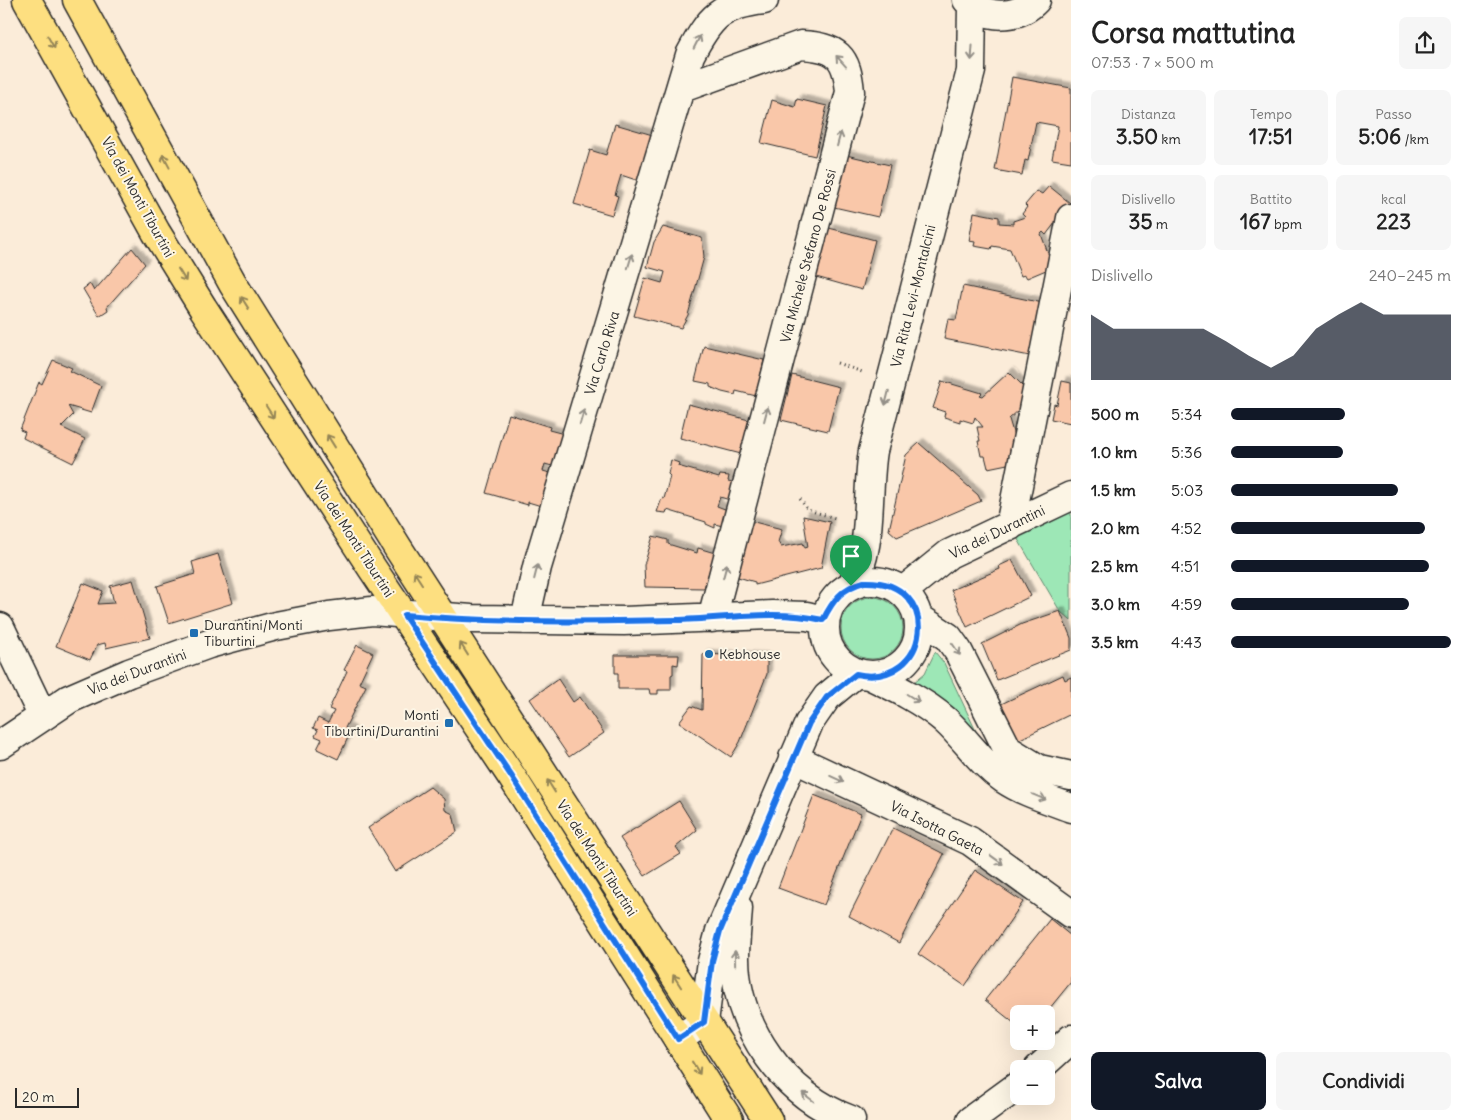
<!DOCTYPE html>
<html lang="it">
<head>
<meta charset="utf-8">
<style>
	body { margin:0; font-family:Delius,sans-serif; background:#f6f6f6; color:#222; height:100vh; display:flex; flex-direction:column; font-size:19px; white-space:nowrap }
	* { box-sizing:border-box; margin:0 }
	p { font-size:16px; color:#767676 }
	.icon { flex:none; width:28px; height:28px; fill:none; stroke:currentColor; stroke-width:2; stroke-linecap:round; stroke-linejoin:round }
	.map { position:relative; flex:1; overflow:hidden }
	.panel { display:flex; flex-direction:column; background:#fff; width:400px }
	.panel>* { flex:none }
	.fabs { position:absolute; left:1010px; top:1005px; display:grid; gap:10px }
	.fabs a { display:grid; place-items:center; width:45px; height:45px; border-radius:8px; background:#fff; box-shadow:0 5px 20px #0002; font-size:25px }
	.scale { position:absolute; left:15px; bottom:12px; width:64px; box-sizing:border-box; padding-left:5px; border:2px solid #2b2b2b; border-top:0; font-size:14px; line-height:18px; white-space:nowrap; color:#2b2b2b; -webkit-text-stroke:4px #fcf5e5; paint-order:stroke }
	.pin { position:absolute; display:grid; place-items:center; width:42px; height:42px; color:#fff; margin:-51px -21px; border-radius:50% 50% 50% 0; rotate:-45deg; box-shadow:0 0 5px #0007 }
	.pin .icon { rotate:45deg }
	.round { display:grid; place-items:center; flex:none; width:52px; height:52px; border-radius:8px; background:#f6f6f6 }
	.overview { display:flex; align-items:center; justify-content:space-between; height:85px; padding:0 20px }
	h1 { font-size:28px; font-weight:700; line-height:38px }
	.figures { display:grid; grid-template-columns:repeat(3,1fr); gap:8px; height:85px; padding:5px 20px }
	.figures div { display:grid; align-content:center; border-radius:8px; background:#f6f6f6; text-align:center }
	.figures b { font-size:21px; font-weight:700 }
	.figures small { font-size:14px; font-weight:400 }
	.figures p { font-size:14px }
	.chart { height:140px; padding:10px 20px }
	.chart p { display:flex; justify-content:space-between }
	.chart svg { width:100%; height:90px; margin-top:5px; fill:#111827; opacity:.7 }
	.primary-button { display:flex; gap:10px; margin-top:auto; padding:10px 20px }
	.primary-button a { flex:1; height:58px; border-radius:8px; background:#111827; color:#fff; font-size:20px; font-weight:700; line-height:58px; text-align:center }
	.primary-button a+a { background:#f6f6f6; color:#222 }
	ul { padding:0 20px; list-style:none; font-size:16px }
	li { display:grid; grid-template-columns:80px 60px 1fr; align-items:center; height:38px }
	li i { height:12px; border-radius:6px; background:#111827 }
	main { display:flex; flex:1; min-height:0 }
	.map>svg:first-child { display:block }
	.green { fill:#9de7b6; stroke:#648970 }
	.building { fill:#f9c7a9; stroke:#2b2b2b; filter:url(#shadow) }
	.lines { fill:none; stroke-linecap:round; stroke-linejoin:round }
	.minor-casing { stroke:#2b2b2b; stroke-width:31 }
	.major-casing { stroke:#2b2b2b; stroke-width:31 }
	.path { stroke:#2b2b2b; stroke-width:3; stroke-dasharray:1 4; stroke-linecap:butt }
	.minor { stroke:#fcf5e5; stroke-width:28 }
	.major { stroke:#fddf80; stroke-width:28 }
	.oneway { stroke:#948556 }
	.oneway2 { stroke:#949088 }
	.route-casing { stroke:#fff; stroke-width:10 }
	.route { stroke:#1a73e8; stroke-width:6 }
	.poi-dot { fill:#1f6fb2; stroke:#fcf5e5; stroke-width:2 }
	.labels { text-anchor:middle; stroke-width:4; stroke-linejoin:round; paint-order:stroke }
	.street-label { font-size:14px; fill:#2b2b2b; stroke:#fcf5e5 }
	.poi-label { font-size:14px; fill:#2b2b2b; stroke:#fcf5e5; text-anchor:start }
</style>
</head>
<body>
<main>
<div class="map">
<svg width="1071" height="1120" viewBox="0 0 1071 1120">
	<defs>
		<filter id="shadow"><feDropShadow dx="4.5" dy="-4.5" stdDeviation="1" flood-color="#0004"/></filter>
	</defs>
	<rect width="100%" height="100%" fill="#fbecd9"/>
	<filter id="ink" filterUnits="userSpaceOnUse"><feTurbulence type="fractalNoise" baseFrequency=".02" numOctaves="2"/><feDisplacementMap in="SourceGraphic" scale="10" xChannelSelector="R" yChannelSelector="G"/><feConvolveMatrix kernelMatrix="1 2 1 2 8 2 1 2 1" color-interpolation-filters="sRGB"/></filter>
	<g filter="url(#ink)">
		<!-- green -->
		<path class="green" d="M1071,511v110l-11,-10 -44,-75z
			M841 628a31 31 0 1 1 62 0a31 31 0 1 1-62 0Z
			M935,652l9,11 38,81c-18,-28 -40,-44 -69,-61l12,-10z"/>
		<!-- building -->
		<path class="building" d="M1012,77l59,11v74l-19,-3 6,-33 -22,-4 -8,39 -3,-1 -3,15 -27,-5z
			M797,99l30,7 -12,50 -54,-13 11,-43 23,7z
			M615,124l41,12 -14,46 -21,-7 -6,20 3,1 -6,19 -38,-11 16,-54 16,5z
			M846,155l44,10 -12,52 -44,-10z
			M1049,186l21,17 -24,32 -3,-3 -2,2 12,33 -26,11 -2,-3 -4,1 -11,-27 -18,-3 -1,3 -17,-3 1,-4 -6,-1 5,-29 25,5v6l14,1v-3l12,-4 -3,-3 5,-7 -2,-2 12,-14 5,3z
			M663,227l39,11 2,19 -16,58 -7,13 -47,-12 11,-38 17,5 3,-11 -18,-5 7,-25z
			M829,228l46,12 -13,50 -46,-13z
			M132,248l13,16 -38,43 1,3 -9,6 -16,-27 7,-5 4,7z
			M963,286l80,17 -3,55 -96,-19 4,-20 8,1z
			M704,346l60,14 -8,36 -20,-5 -1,4 -13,-3 -12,-5v-3l-15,-3z
			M53,360l19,8 -2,3 31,15 -10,27 -23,-7 5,9 -12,12 24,12 -12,24 -50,-25 2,-6 -5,-2 19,-48 3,2z
			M1009,372l21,21v7l-21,19 10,34 -2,9 -29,6 -3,-12h-4l-3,-15h2l-3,-14h6l-8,-10 -2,6 -13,-4v3l-16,-5 1,-5 -12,-4 9,-27 40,12 -2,2 3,1z
			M792,375l47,12 -11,44 -47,-11z
			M1062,381l9,2v40l-20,-4 3,-15 3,1z
			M688,404l61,16 -8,34 -61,-16z
			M509,414l41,13 -1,3 19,5 -9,33 -14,-4 -2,7 14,4 -9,33 -20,-6v3l-42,-12z
			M919,443l59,52 3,6 -84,36 -8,-7 17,-75z
			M671,460l8,3 -1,3 41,12 1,-3 9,1 -1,5 9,2 -4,18 -13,-4 -3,9 13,5 -4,16 -11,-3v4l-9,-4v-2l-39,-12 -1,3 -9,-1 5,-14 2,1 6,-23 -2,-2z
			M803,516l27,6 -9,46 -66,17v-3l-17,-5 12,-56 32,8 -4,13 3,5 22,-4 2,5 3,-1z
			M653,536l15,4v4l29,9 1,-5 17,5 -11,35 -59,-1 -1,-22z
			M218,554l15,49 -64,20 -12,-37 38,-12 -3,-12z
			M1012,560l19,36 -64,31 -16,-37 49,-21 -1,-3z
			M133,580l17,58 -44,10 -1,-5 -8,2 -7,15 -34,-14 27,-63 20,8 -5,13 16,-1 -4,-17z
			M1060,611l11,27v12l-74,30 -15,-36 40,-20z
			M357,645l16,8 -14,30 7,3 -21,42 6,3 -13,28 -21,-10 5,-10 -7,-3 3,-6 -5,-2 5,-10 10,5 6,-12 -5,-2 18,-38 -3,-1z
			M703,654l64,3v17l-27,68 -9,15 -52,-35 12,-16 11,4z
			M615,655h64l-1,10 -5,-1v10l-2,1v15h-13v4h-8l-1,-5h-31v-16h-3z
			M1063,675l2,5 6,-3v37l-53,26 -17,-36z
			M558,679l15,23 7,-5 24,36 -35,24 -39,-58z
			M430,787l14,12 1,11 8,4 4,18 -62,40 -27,-44z
			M814,795l47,19 -37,91 -46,-17z
			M679,801l18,29 -21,17 5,7 -36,22 -25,-38z
			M893,828l51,26 -45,89 -50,-27z
			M975,870l48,32 -58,84 -47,-32z
			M1050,919l21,17v46l-26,32h-26v13l-34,-27z"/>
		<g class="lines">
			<!-- minor casing -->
			<g class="minor-casing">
				<path id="minor" d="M967,0c18,20 51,19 69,0
					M682,88l119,-43c36,2 46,11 49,47l-138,526
					M1010,526l61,-308
					M825 628a47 47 0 1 1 94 0a47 47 0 1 1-94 0Z
					M851,586c23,-37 15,-93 22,-135l98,-380 1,-66
					M902,592l47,-38 122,-58
					M919,618l29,19 10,14 50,99 31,19 32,7
					M525,620l12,-53 153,-512c20,-38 30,-50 74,-55
					M0,627l42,88
					M869,675c27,13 54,26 76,45 21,19 35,43 59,59 21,14 44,20 67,29
					M0,745l69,-46 60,-26 80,-29 67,-18 53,-10 43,-5 99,8 153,2 148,-6 35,1 16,4
					M793,758l177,83 101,73
					M738,908c-1,17 -3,33 -3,50 1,71 50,138 116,162
					M678,1039l26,-17 8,-61 8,-30 89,-208 18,-26 29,-24
					M1038,1069l33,-30
					M971,1120l48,-35"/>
			</g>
			<!-- major casing -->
			<g class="major-casing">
				<path id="major" d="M27,0l129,232 47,76 169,260 140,209 217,343
					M77,0l156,284 165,264 370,572"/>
			</g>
			<!-- path -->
			<path class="path" d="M837,363l28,10
				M800,499l8,11 27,8"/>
			<!-- minor -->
			<use href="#minor" class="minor"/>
			<!-- major -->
			<use href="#major" class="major"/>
		</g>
		<!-- one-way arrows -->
		<defs><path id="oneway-shaft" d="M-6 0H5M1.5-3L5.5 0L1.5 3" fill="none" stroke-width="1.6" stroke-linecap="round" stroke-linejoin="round" transform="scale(1.25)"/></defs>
		<g class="oneway">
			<use href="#oneway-shaft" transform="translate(51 42) rotate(60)"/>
			<use href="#oneway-shaft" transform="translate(166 161) rotate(-118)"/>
			<use href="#oneway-shaft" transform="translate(182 275) rotate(58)"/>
			<use href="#oneway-shaft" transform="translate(245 303) rotate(-122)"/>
			<use href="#oneway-shaft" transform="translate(270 412) rotate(57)"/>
			<use href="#oneway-shaft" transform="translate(331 441) rotate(-122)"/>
			<use href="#oneway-shaft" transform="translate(418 578) rotate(-123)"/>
			<use href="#oneway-shaft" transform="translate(464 649) rotate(-122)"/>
			<use href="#oneway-shaft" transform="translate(551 786) rotate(-122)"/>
			<use href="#oneway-shaft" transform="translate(677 981) rotate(-123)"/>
			<use href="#oneway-shaft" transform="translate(696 1068) rotate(58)"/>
		</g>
		<g class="oneway2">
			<use href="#oneway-shaft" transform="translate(697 42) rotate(-63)"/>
			<use href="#oneway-shaft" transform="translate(972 53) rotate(94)"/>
			<use href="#oneway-shaft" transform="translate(841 61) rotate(-132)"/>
			<use href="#oneway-shaft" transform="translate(839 139) rotate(-75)"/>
			<use href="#oneway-shaft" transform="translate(630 261) rotate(-73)"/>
			<use href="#oneway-shaft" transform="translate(887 398) rotate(104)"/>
			<use href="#oneway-shaft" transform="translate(766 414) rotate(-75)"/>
			<use href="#oneway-shaft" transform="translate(582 417) rotate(-73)"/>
			<use href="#oneway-shaft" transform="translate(725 571) rotate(-75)"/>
			<use href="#oneway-shaft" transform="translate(536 572) rotate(-76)"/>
			<use href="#oneway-shaft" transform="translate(956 649) rotate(56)"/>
			<use href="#oneway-shaft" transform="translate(913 698) rotate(32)"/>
			<use href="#oneway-shaft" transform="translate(837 779) rotate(25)"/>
			<use href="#oneway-shaft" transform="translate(1039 797) rotate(22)"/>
			<use href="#oneway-shaft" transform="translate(997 860) rotate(36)"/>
			<use href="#oneway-shaft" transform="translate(735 958) rotate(-91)"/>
			<use href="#oneway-shaft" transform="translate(808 1097) rotate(-143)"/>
		</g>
	</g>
	<g class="lines" filter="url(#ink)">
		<!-- route casing -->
		<g class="route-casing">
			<path id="route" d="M864,582c81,-3 67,108 -8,92l-29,23 -18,26 -89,208 -8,30 -8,61 -26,17 -166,-262 -108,-162c89,8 182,7 272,5 49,-1 99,-11 147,0 10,-20 19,-32 41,-38z"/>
		</g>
		<!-- route -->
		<use href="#route" class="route"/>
	</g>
	<!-- markers -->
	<g class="poi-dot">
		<rect x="189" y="628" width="10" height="10" rx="2.5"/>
		<circle cx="709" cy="654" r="5"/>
		<rect x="444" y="718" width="10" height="10" rx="2.5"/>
	</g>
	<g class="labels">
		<!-- street labels -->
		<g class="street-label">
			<text transform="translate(138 197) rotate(61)" y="5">Via dei Monti Tiburtini</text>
			<text transform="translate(808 256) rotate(-75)" y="5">Via Michele Stefano De Rossi</text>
			<text transform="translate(913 296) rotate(-76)" y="5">Via Rita Levi-Montalcini</text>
			<text transform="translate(602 353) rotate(-73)" y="5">Via Carlo Riva</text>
			<text transform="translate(997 532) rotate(-26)" y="5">Via dei Durantini</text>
			<text transform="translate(354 539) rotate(57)" y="5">Via dei Monti Tiburtini</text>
			<text transform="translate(137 672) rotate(-21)" y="5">Via dei Durantini</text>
			<text transform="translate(937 828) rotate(27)" y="5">Via Isotta Gaeta</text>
			<text transform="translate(597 858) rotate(57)" y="5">Via dei Monti Tiburtini</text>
		</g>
		<!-- poi labels -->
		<g class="poi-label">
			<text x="204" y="630">Durantini/Monti<tspan x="204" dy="16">Tiburtini</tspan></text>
			<text x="719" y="659">Kebhouse</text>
			<text x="439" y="720" text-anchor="end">Monti<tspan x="439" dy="16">Tiburtini/Durantini</tspan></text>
		</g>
	</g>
</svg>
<div class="fabs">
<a>+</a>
<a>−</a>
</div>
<div class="scale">20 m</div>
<div class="pin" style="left:851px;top:586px;background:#1e9e55"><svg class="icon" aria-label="arrive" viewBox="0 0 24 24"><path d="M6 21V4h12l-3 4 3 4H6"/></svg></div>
</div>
<section class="panel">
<div class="overview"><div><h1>Corsa mattutina</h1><p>07:53 · 7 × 500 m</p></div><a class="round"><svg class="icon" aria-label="share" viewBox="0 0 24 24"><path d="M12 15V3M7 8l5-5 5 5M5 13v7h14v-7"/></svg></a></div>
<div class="figures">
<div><p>Distanza</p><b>3.50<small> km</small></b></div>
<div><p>Tempo</p><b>17:51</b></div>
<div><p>Passo</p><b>5:06<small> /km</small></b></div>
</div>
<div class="figures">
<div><p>Dislivello</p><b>35<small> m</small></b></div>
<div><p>Battito</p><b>167<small> bpm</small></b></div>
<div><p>kcal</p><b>223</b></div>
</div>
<div class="chart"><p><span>Dislivello</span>240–245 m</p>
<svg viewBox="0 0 160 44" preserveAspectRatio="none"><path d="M0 44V12L10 19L20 19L30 19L40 19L50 19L60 25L70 32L80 38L90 32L100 19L110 12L120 6L130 12L140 12L150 12L160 12V44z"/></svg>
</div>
<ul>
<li><b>500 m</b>5:34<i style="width:52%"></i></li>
<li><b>1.0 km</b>5:36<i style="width:51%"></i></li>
<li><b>1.5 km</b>5:03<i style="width:76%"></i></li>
<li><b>2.0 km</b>4:52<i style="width:88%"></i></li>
<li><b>2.5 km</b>4:51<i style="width:90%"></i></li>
<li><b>3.0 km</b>4:59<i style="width:81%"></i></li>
<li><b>3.5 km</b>4:43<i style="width:100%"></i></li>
</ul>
<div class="primary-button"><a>Salva</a><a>Condividi</a></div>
</section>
</main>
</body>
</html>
